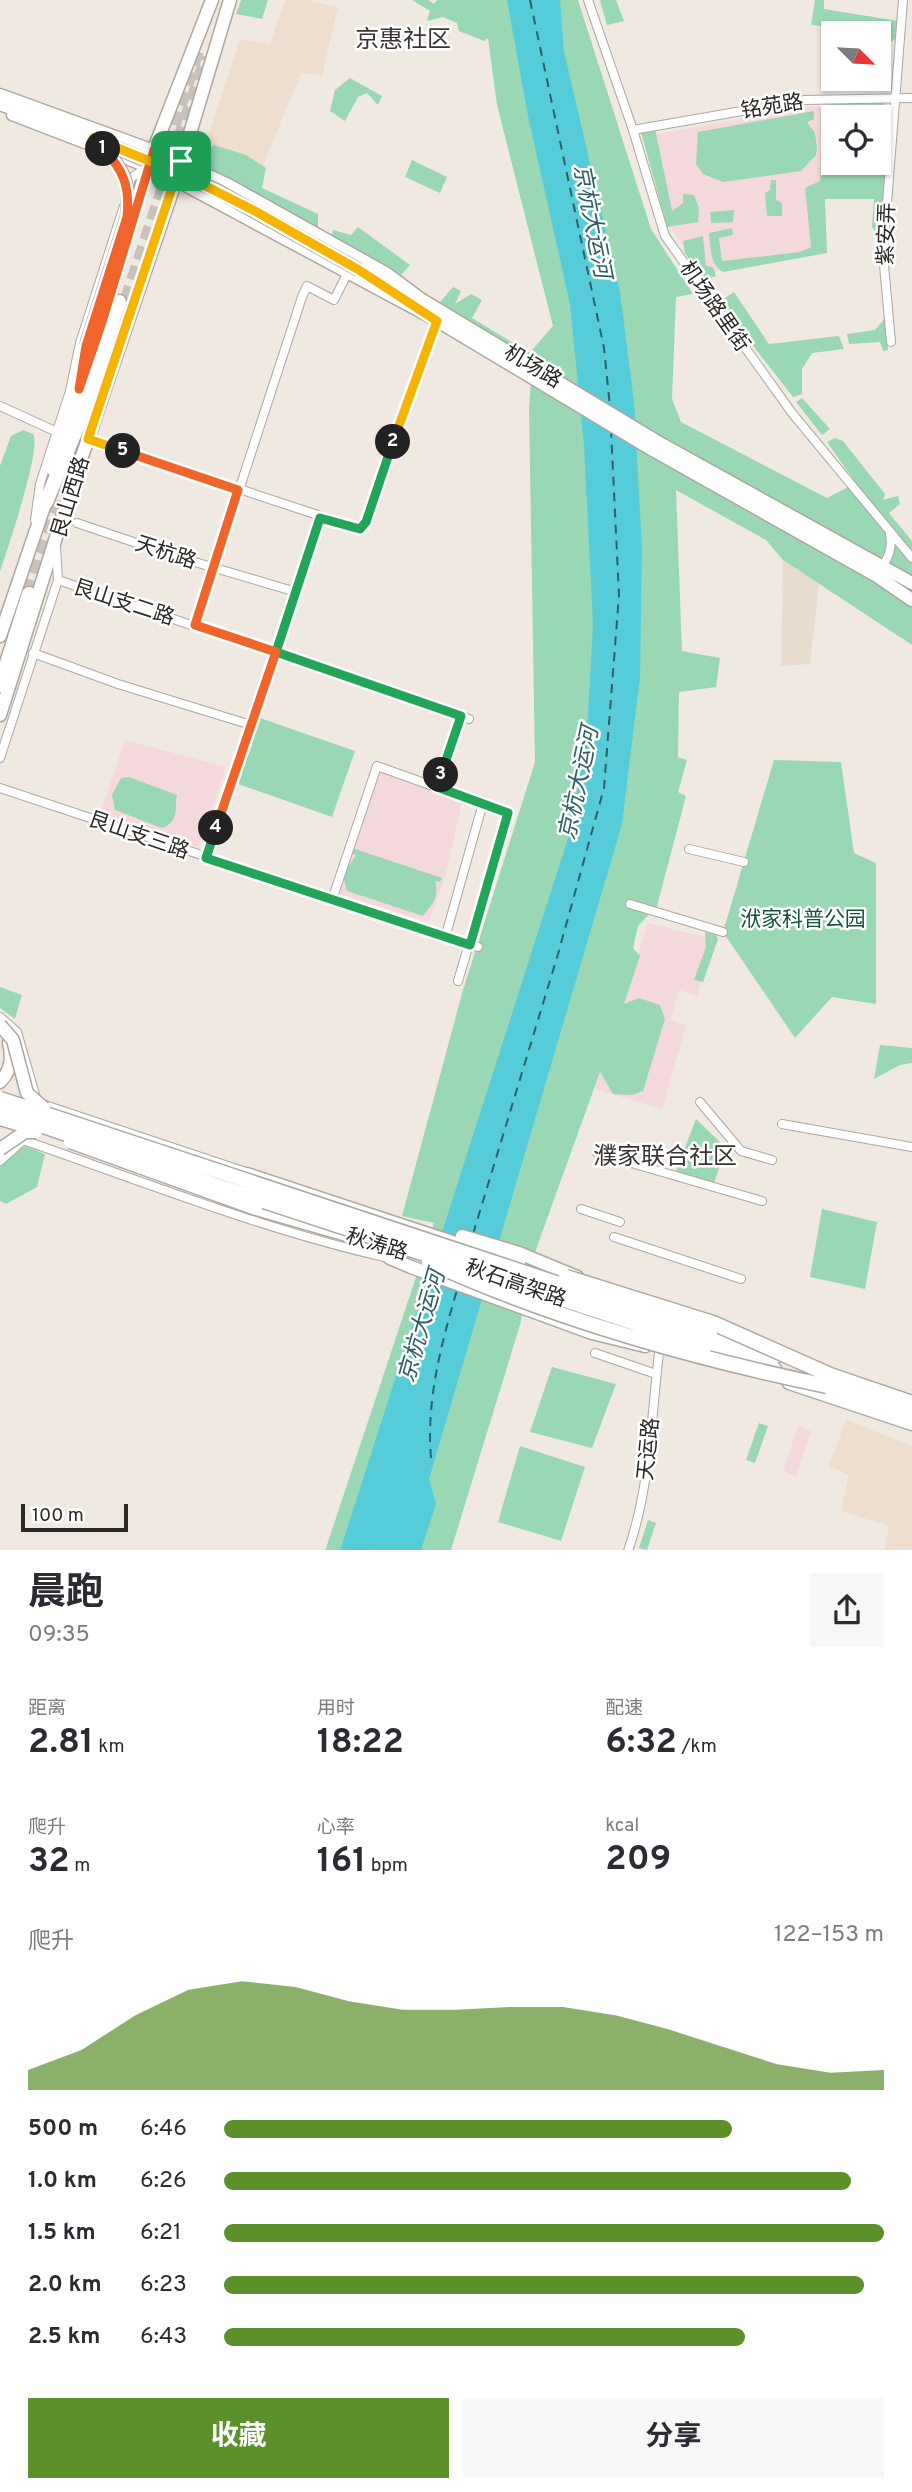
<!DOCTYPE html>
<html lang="zh">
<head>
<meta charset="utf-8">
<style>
	body { margin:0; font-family:Overpass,"Noto Sans SC",sans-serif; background:#f7f7f7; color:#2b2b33; height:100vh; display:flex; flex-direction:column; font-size:26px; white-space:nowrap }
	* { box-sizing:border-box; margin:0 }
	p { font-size:23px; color:#7c7c81 }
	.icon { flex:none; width:38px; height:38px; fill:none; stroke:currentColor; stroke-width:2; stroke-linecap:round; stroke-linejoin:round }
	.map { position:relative; height:1550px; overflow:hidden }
	.panel { display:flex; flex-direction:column; background:#fff; flex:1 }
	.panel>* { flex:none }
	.needle { width:46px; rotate:114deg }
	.fabs { position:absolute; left:821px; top:21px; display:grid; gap:14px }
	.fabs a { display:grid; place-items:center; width:70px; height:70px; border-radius:0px; background:#fff; box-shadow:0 2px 5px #0004; font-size:35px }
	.scale { position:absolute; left:21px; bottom:18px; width:107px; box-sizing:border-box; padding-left:7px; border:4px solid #2b2826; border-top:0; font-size:19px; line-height:24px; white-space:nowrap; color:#2b2826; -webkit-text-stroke:5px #fff; paint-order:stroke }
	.pin { position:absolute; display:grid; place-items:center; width:60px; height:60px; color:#fff; margin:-30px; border-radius:14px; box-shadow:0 4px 10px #0006 }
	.km { position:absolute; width:35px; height:35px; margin:-18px; border-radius:50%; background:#222; color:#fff; font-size:19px; line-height:35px; text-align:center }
	.round { display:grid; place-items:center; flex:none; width:74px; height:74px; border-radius:0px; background:#f7f7f7 }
	.overview { display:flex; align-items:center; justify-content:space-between; height:119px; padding:0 28px }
	h1 { font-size:38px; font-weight:700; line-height:52px }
	.figures { display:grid; grid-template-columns:repeat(3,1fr); gap:10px; height:119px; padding:7px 28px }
	.figures div { display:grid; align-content:center }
	.figures b { font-size:35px; font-weight:700 }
	.figures small { font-size:19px; font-weight:400 }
	.figures p { font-size:19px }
	.chart { height:196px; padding:14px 28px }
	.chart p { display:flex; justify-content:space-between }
	.chart svg { width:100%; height:126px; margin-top:7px; fill:#5b902a; opacity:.7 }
	.button { display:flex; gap:14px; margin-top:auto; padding:14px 28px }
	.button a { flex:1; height:80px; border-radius:0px; background:#5b902a; color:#fff; font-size:28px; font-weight:700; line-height:80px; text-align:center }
	.button a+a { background:#f7f7f7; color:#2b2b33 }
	ul { padding:0 28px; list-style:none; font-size:23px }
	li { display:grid; grid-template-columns:112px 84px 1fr; align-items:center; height:52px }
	li i { height:18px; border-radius:9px; background:#5b902a }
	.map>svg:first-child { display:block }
	.commercial { fill:#efddcd }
	.built { fill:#e8dccf }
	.education { fill:#f4d9dc }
	.green { fill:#9ad7b5; fill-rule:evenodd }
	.water { fill:#57ccd9 }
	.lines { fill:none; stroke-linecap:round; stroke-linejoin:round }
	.ferry { stroke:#2d5f65; stroke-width:2; stroke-dasharray:9 7; stroke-linecap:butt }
	.highway-tunnel { stroke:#c9c2bc; stroke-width:14; stroke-dasharray:14 7; stroke-linecap:butt }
	.street-casing { stroke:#ada7a0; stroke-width:10 }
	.secondary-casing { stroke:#ada7a0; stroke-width:13 }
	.primary-casing { stroke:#ada7a0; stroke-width:15 }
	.highway-casing { stroke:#ada7a0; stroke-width:17 }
	.street { stroke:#fff; stroke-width:8 }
	.secondary { stroke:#fff; stroke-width:10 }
	.primary { stroke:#fff; stroke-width:12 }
	.highway { stroke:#fff; stroke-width:14 }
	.primary-bridge-casing { stroke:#ada7a0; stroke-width:15; stroke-linecap:butt }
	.highway-bridge-casing { stroke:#ada7a0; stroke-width:17; stroke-linecap:butt }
	.primary-bridge { stroke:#fff; stroke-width:12 }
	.highway-bridge { stroke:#fff; stroke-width:14 }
	.split-1-casing { stroke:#fff; stroke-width:14 }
	.split-2-casing { stroke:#fff; stroke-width:14 }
	.split-3-casing { stroke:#fff; stroke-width:14 }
	.split-4-casing { stroke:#fff; stroke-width:14 }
	.split-5-casing { stroke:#fff; stroke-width:14 }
	.split-6-casing { stroke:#fff; stroke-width:14 }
	.split-1 { stroke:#f0652b; stroke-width:9 }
	.split-2 { stroke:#f5b400; stroke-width:9 }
	.split-3 { stroke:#22a559; stroke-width:9 }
	.split-4 { stroke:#22a559; stroke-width:9 }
	.split-5 { stroke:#f0652b; stroke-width:9 }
	.split-6 { stroke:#f5b400; stroke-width:9 }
	.labels { text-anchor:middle; stroke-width:5; stroke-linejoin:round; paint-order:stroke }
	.street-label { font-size:21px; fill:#2b2826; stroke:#fff }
	.park-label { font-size:21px; fill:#135539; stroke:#fff }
	.water-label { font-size:23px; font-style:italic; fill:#2d5f65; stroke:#fff }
	.quarter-label { font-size:24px; fill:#3a3530; stroke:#fff }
</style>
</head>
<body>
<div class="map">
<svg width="912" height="1551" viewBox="0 0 912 1551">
	<rect width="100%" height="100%" fill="#f0e9e2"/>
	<!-- commercial -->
	<path class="commercial" d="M285,0h23l30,7 -16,68 -21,-2 -44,107 -56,-21 39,-120 30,5z
		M846,1420l66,26v104h-28l5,-24 -48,-15 8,-36 -20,-9z"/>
	<!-- built -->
	<path class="built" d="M783,560l36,24 -9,80 -29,2z"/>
	<!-- education -->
	<path class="education" d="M803,107h23l-5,146 -117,21 -32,-44 -26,-94z
		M125,740l101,27 -28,81 -98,-34z
		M378,771l85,27 -18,79 -16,45 -93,-29z
		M648,923l66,16 -17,57 -18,-6 -8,30 15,6 -24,83 -67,-20z
		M798,1426l13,5 -15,45 -13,-5z"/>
	<!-- green -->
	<path class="green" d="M241,0h27l-6,19 -26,-5z
		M412,0h16l6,4 3,-4h141l73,229 42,65 -17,3 -4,102 9,23 146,76 29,-15 -29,-41 8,-4 8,3 42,53 -2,6 15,-4 2,8 -11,9 23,28v104l-129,-85 -17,-20 -90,-50 6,161 38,7 -4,29 -37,5 -1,65 9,3 -9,32 8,4 -29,110 -19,20 -5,22 7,8 -16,48 15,-6 21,7 5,14 -22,72 -11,4 -19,-1 -13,-22 -66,183 -14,70 -69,225 -126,1 109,-328 -32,-7 61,-226 72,-228 -6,-354 4,-59 20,-23 -56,-221 -9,-67 -4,3 -25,-10 -2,-8 -14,-6 -16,4 3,-10z
		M600,0h16l8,21 -17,4z
		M815,0h9v9l74,12 -2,17 -9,7 -3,-13 -73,-7z
		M350,78l32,18 -4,9 -11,-12 -9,4 -13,24 -15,-10 5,-21z
		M830,101l53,2 7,6 -9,120 -6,2 -3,-4 2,-28h-49l2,54 -104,19c-14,-8 -12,-25 -14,-39l23,-5 1,7 -14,3 3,23 78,-9 11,-5 -6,-59 15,-7zM833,117h45v46h-45z
		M814,111v8l-7,3 8,11 2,15 -1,7 -15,16 -78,11 -20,-8 -7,-10 2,-32z
		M655,128l17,83 11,-8v-9l11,1 5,13 -1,14 -31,5 -26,-95z
		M214,145l32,10 20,13 -4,20 56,26v16l-109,-60 -4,-16z
		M412,160l35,17 -7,16 -35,-16z
		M771,180h5v20l6,3v13h-15l-2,-23 5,-3z
		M734,210l-1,12 -22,1 -1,-11z
		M358,227l52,38 -9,10 -69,-39 1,-6 18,5z
		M703,236l3,30 7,1 3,9 -14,4 -17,-27 -2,-12z
		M453,287l8,4 -6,13 16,-10 11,6 -10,18 58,35 -2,6 -105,-62v-5l17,10z
		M734,292l35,52 70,-8 5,13 -32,4 -10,16v25l-9,3 -74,-95z
		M885,318l3,32 -5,1 -3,-9 -31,2 -2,-10 28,-4z
		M802,398l28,31 -8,6 -26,-33z
		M23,430l10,4c9,15 -26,116 -33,138v-106l11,-30z
		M260,718l95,33 -23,66 -94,-33z
		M774,760l67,2 13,91 22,10v141l-44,-7 -37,41 -72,-106z
		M129,777l48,18c-3,14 3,26 -15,33l-47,-18 -3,-15 9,-17z
		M352,848l90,30 -2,4 -5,-1c5,19 -4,23 -12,35l-76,-25 -4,-16 13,-20 -5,-2z
		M705,932l11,3 2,4 -15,43 -9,-2 12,-33z
		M0,987l22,8 -7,24 -15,-11z
		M880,1045l32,3v15l-12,2 -26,14z
		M696,1119l30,29 -12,35 -38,-12z
		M25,1146l20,8 -8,33 -31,17 -6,-3v-35z
		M822,1209l55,13 -12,67 -55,-12z
		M552,1367l64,17 -24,64 -62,-16z
		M759,1423l9,3 -13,37 -9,-3z
		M520,1446l65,21 -24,74 -63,-19z
		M648,1520l8,3 -9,27 -8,-2z"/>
	<!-- water -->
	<path class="water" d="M507,0h53l4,51 56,241 14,110 8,146 -2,130 -18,146 -193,655 7,25 -15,46 -81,1 231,-722 16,-95 6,-110 -9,-179 -14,-141 -42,-188z"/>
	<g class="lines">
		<!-- ferry -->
		<path class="ferry" d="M530,0l74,348 6,59
			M473,1234l85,-280 46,-166 15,-193 -8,-165
			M431,1458c-5,-57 10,-113 26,-168"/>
		<!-- highway-tunnel -->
		<path class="highway-tunnel" d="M161,165l36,-114
			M120,320l87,-263
			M29,594l60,-182"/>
		<!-- street casing -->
		<g class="street-casing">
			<path id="street" d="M588,0l45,130 32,106 127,177 120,145
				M633,130l172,-30 107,-2
				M129,187l2,-9 16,-11
				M891,342l-8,-88 20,-254
				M0,406l57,26
				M88,439l272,90 6,-7 71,-201
				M35,520l5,-36 30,-93 10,-48 44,-137
				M77,523l101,34 118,35
				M880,571c8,-13 13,-22 10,-37
				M58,580l411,139
				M195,625l107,-328 5,-11 27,14 14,-28
				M33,653l85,31 133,41
				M0,758l58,-178 -2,-34
				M437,787l24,-71
				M0,788l478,159
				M689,849l55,13
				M206,858l114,-340
				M332,900l45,-134 131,47 -50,168
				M630,904l93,28
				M445,938l38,-135
				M0,1017l17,15 19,66
				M700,1102l41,49 31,9
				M42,1104l210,70
				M782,1124l130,23
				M20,1133l6,8c118,41 236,88 358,116
				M597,1153l165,48
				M0,1161l27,-24
				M581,1209l39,13
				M614,1237l127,42
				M595,1353l61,21
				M628,1551c23,-66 23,-137 32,-206"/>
		</g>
		<!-- secondary casing -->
		<g class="secondary-casing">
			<path id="secondary" d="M0,94l154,56
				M12,115l135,52"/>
		</g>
		<!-- primary casing -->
		<g class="primary-casing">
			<path id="primary" d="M0,104l93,34
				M154,150l76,36 157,88 35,26 234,141 256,142
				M176,180l257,138 220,132 224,126 35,24
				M53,470l49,-148 45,-155 65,-167
				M0,636l48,-141
				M0,715l75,-238 101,-297 54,-180
				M0,1082c11,-11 13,-24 9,-39
				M247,1174l272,90
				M256,1209l101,29
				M462,1236l57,17 58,24
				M369,1242l21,16 21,9 181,66 53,13
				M574,1310l69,22
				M789,1383l123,41"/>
		</g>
		<!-- highway casing -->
		<g class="highway-casing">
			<path id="highway" d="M46,502l36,-87 37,-113
				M0,685l29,-91
				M710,1334l65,22
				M705,1346l69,23
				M821,1372l91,31
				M816,1383l96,34"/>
		</g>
		<!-- street -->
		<use href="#street" class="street"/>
		<!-- secondary -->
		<use href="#secondary" class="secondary"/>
		<!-- primary -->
		<use href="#primary" class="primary"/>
		<!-- highway -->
		<use href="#highway" class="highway"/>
		<!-- primary-bridge casing -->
		<g class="primary-bridge-casing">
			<path id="primary-bridge" d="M93,138l123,52 143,80
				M86,346l41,-129c4,-37 -4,-48 -29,-74
				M0,1025l13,15 14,53 17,15
				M0,1119l37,11
				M70,1142l186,67
				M0,1149l25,-17h11"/>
		</g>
		<!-- highway-bridge casing -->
		<g class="highway-bridge-casing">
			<path id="highway-bridge" d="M0,1099l710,235
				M0,1111l218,75 487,160
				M429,1262c125,57 264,96 398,124
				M566,1277l147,46 117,52"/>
		</g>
		<!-- primary-bridge -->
		<use href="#primary-bridge" class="primary-bridge"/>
		<!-- highway-bridge -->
		<use href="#highway-bridge" class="highway-bridge"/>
	</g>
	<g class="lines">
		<!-- split-1 casing -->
		<g class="split-1-casing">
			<path id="split-1" d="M103,149c21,21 27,38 24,68l-41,129 -7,43 23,-67 52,-172 27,11"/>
		</g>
		<!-- split-2 casing -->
		<g class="split-2-casing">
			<path id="split-2" d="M103,149l-10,-11 93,38 67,34 106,60 78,51 -44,121"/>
		</g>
		<!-- split-3 casing -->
		<g class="split-3-casing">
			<path id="split-3" d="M393,442l-27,80 -6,7 -40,-11 -44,134 185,64 -20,59"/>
		</g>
		<!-- split-4 casing -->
		<g class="split-4-casing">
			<path id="split-4" d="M216,828l-10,30 264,87 38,-132 -71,-26 4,-12"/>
		</g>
		<!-- split-5 casing -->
		<g class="split-5-casing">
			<path id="split-5" d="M123,451l115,39 -43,135 81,27 -60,176"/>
		</g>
		<!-- split-6 casing -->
		<g class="split-6-casing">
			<path id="split-6" d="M123,451l-35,-12 93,-278"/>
		</g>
		<!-- split-1 -->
		<use href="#split-1" class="split-1"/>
		<!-- split-2 -->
		<use href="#split-2" class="split-2"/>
		<!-- split-3 -->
		<use href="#split-3" class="split-3"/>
		<!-- split-4 -->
		<use href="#split-4" class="split-4"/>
		<!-- split-5 -->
		<use href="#split-5" class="split-5"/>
		<!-- split-6 -->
		<use href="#split-6" class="split-6"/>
	</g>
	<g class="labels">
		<!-- street labels -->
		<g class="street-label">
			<text transform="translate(772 106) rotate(-9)" y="7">铭苑路</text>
			<text transform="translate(886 234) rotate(-88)" y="7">紫安弄</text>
			<text transform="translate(715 306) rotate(55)" y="7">机场路里街</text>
			<text transform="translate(533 366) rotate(31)" y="7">机场路</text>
			<text transform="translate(70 497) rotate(-73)" y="7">艮山西路</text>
			<text transform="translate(166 552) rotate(18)" y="7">天杭路</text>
			<text transform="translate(124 602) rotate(18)" y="7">艮山支二路</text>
			<text transform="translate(139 835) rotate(19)" y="7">艮山支三路</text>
			<text transform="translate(377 1244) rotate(17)" y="7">秋涛路</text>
			<text transform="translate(516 1283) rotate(19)" y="7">秋石高架路</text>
			<text transform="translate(648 1449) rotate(-84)" y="7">天运路</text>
		</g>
		<!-- park labels -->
		<g class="park-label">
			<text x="803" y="926">洑家科普公园</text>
		</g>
		<!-- water labels -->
		<g class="water-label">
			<text transform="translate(593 221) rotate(79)" y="8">京杭大运河</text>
			<text transform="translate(578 783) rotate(-78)" y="8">京杭大运河</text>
			<text transform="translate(421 1326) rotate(-74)" y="8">京杭大运河</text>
		</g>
		<!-- quarter labels -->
		<g class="quarter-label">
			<text x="403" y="47">京惠社区</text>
			<text x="665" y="1164">濮家联合社区</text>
		</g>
	</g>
</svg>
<div class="fabs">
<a><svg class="needle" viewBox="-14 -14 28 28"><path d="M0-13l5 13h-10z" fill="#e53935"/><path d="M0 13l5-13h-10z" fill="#7c7c81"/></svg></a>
<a><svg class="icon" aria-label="locate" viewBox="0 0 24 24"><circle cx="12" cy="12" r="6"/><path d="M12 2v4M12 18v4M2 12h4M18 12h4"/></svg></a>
</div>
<div class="scale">100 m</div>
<div class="pin" style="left:181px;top:161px;background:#1e9e55"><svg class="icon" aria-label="arrive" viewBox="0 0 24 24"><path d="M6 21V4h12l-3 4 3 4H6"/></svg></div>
<b class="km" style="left:103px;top:149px">1</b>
<b class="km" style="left:393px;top:442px">2</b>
<b class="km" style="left:441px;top:775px">3</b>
<b class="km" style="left:216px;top:828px">4</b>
<b class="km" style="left:123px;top:451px">5</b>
</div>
<section class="panel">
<div class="overview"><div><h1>晨跑</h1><p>09:35</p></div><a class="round"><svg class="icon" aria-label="share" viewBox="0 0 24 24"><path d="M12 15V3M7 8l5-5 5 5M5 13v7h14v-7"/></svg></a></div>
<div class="figures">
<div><p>距离</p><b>2.81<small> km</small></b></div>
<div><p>用时</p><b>18:22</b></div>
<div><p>配速</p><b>6:32<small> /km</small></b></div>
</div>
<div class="figures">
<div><p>爬升</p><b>32<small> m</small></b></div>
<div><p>心率</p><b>161<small> bpm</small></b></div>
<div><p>kcal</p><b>209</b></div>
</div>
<div class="chart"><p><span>爬升</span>122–153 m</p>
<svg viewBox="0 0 160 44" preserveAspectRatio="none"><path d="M0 44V37L10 30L20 18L30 9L40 6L50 8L60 13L70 16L80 16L90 15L100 15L110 18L120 23L130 29L140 35L150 38L160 37V44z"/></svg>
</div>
<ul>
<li><b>500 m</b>6:46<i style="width:77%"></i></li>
<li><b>1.0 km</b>6:26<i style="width:95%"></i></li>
<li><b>1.5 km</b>6:21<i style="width:100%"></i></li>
<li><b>2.0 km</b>6:23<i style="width:97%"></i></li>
<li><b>2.5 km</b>6:43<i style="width:79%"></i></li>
</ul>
<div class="button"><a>收藏</a><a>分享</a></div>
</section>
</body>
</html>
